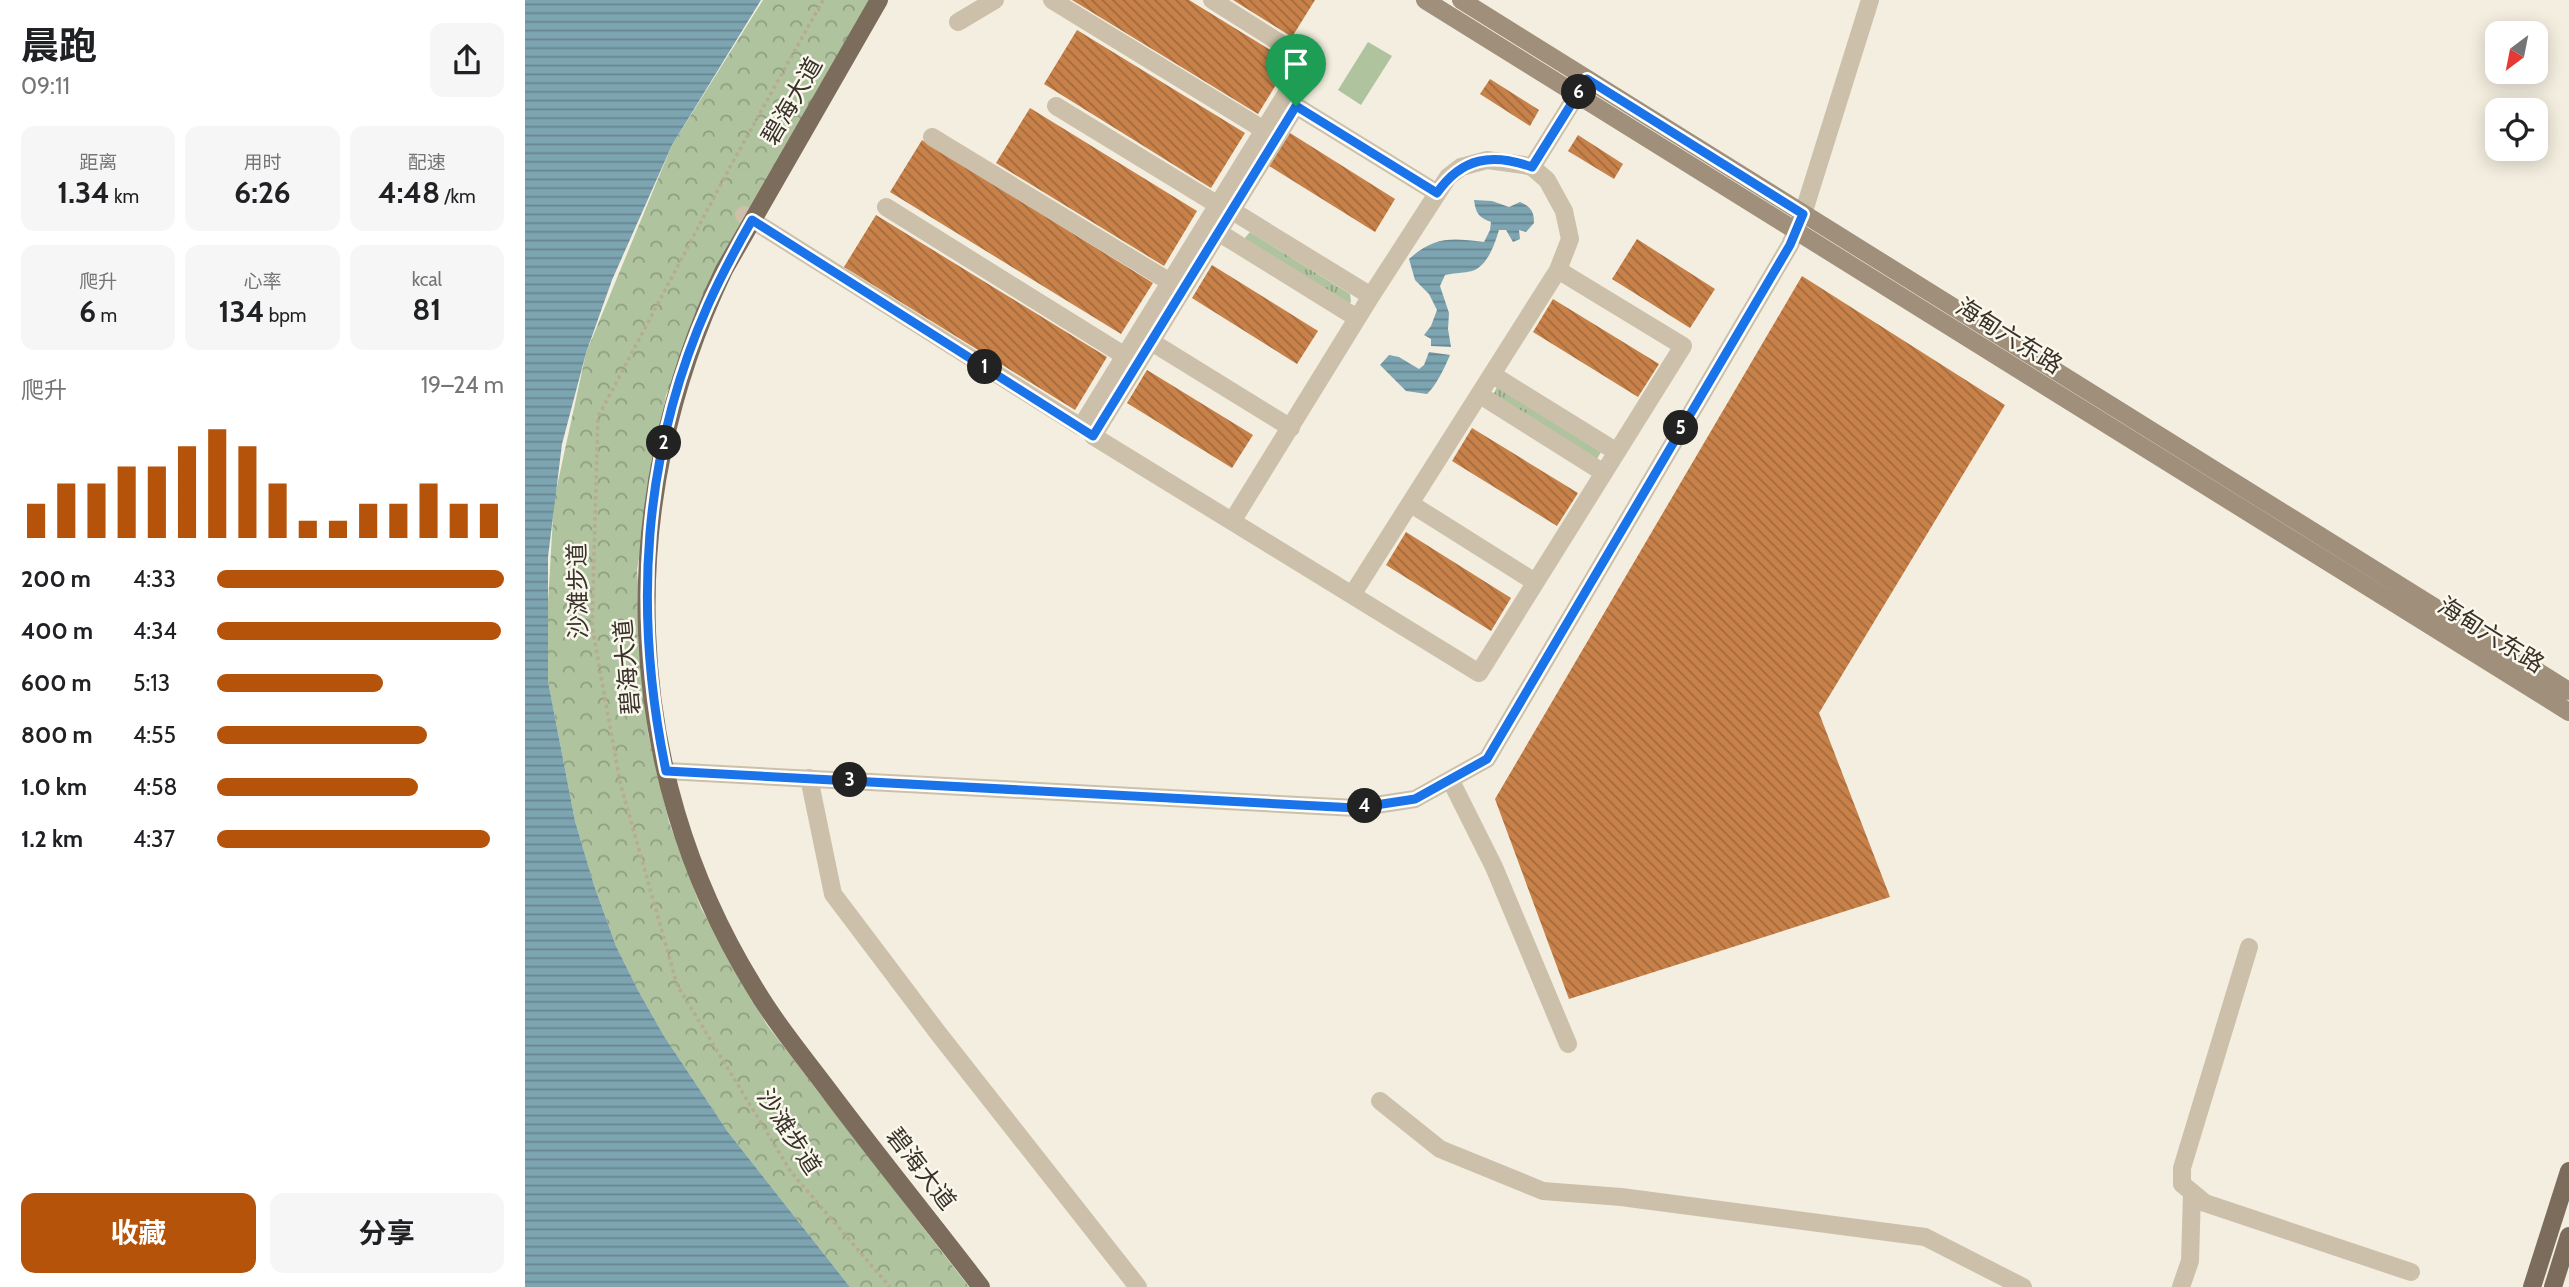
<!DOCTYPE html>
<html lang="zh">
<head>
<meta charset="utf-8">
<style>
	body { margin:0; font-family:Cabin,"Noto Sans SC",sans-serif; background:#f6f6f6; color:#202124; height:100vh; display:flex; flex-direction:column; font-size:26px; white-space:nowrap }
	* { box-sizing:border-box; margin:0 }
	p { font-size:23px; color:#757577 }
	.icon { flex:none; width:38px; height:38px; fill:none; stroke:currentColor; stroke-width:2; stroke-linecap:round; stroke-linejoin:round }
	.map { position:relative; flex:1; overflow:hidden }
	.panel { display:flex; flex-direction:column; background:#fff; width:525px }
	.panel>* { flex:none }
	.needle { width:46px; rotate:212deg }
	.controls { position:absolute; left:1960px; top:21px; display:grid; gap:14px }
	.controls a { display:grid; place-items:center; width:63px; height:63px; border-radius:14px; background:#fff; box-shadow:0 4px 18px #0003; font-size:35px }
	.pin { position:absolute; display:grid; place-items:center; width:60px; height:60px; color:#fff; margin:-72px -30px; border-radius:50% 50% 50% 0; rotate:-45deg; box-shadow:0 0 7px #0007 }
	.pin .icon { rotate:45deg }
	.km { position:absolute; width:35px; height:35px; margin:-18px; border-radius:50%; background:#222; color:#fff; font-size:19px; line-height:35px; text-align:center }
	.round { display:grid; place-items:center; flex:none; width:74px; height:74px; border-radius:14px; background:#f6f6f6 }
	.overview { display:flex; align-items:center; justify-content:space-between; height:119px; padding:0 21px }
	h1 { font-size:38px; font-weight:700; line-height:52px }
	.figures { display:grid; grid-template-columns:repeat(3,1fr); gap:10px; height:119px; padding:7px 21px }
	.figures div { display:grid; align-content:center; border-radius:14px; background:#f6f6f6; text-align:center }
	.figures b { font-size:30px; font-weight:700 }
	.figures small { font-size:19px; font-weight:400 }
	.figures p { font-size:19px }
	.chart { height:196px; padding:14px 21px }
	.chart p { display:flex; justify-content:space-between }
	.chart svg { width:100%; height:126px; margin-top:7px; stroke:#b45309; stroke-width:6 }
	.button { display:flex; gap:14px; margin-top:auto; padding:14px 21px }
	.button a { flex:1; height:80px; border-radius:14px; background:#b45309; color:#fff; font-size:28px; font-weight:700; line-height:80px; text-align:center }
	.button a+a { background:#f6f6f6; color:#202124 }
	ul { padding:0 21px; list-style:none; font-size:23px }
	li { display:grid; grid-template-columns:112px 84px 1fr; align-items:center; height:52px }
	li i { height:18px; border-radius:9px; background:#b45309 }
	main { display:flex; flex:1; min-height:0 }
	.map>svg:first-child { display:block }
	.grass { fill:url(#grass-tufts) }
	.forest { fill:url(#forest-crowns) }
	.pitch { fill:#afc39e }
	.water { fill:url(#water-rules) }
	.building { fill:url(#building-back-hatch) }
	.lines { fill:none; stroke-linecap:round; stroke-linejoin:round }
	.path { stroke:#b8ab94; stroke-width:3.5; stroke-dasharray:3.5 3.5; stroke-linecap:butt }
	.street { stroke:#ccc0aa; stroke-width:18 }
	.secondary { stroke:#a0907b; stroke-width:18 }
	.primary { stroke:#7b6c5b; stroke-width:18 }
	.route-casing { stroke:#fff; stroke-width:14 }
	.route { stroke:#1a73e8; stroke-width:9 }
	.labels { text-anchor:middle; stroke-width:5; stroke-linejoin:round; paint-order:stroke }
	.street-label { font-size:24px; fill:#39322a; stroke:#faf7ec }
</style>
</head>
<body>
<main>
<section class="panel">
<div class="overview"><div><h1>晨跑</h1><p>09:11</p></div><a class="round"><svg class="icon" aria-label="share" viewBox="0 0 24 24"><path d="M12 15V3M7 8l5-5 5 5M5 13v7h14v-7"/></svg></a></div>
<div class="figures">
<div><p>距离</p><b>1.34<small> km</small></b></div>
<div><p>用时</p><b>6:26</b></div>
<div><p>配速</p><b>4:48<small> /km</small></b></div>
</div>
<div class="figures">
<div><p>爬升</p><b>6<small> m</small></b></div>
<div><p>心率</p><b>134<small> bpm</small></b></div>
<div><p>kcal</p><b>81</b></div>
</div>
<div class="chart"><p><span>爬升</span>19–24 m</p>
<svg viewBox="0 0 160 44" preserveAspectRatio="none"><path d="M5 44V32M15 44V25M25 44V25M35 44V19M45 44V19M55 44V12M65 44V6M75 44V12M85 44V25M95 44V38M105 44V38M115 44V32M125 44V32M135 44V25M145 44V32M155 44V32"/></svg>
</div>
<ul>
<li><b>200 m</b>4:33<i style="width:100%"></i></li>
<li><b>400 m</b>4:34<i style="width:99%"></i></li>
<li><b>600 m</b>5:13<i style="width:58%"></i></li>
<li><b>800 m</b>4:55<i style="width:73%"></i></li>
<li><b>1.0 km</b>4:58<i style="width:70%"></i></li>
<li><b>1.2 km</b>4:37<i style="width:95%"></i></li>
</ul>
<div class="button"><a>收藏</a><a>分享</a></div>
</section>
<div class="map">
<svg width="2044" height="1287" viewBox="0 0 2044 1287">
	<defs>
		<pattern id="grass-tufts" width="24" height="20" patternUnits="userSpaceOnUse" patternTransform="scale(1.75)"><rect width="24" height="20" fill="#afc39e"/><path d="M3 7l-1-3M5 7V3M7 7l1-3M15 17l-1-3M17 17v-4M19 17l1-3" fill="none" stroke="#8f9f81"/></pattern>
		<pattern id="forest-crowns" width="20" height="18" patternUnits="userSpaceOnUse" patternTransform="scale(1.75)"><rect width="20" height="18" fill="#afc39e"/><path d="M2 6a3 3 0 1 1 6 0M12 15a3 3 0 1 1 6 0" fill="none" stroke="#8f9f81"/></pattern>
		<pattern id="water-rules" width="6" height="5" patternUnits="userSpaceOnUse" patternTransform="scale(1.75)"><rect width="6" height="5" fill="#7da4b1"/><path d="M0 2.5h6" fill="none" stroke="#678690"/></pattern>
		<pattern id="building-back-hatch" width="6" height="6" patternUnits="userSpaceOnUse" patternTransform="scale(1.75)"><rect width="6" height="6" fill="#c78149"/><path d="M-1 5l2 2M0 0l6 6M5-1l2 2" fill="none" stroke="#a36a3d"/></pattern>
	</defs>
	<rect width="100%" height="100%" fill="#f3eedf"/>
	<!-- grass -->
	<path class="grass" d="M725,232l100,62 1,8 -3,2 -104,-65z
		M972,387l104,65 -4,7 -104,-64z"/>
	<!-- forest -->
	<path class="forest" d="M238,0h109l-206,395 -29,175 11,163 21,89 32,86 66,117 202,262h-119l-122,-155 -64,-96 -25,-44 -23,-46 -22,-61 -19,-64 -27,-140 -1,-61 7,-120 32,-147 86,-208z"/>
	<!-- pitch -->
	<path class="pitch" d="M843,42l24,14 -31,49 -23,-15z"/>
	<!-- water -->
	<path class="water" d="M0,0h236l-89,145 -60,135 -26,73 -24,91 -14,113v124l27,140 19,64 22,61 23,46 25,44 64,96 122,155h-325z
		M949,200l18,1 17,6 11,-5c11,5 14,9 14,21l-8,9 -7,-2 1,9 -7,3 -7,-12h-7c-4,13 -11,36 -27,41 -8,2 -18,2 -27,4l-5,11 9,27 -1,16 3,18 -20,-1v-7l-7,-4 7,-9 6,-16 -8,-16 -14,-14 -6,-21c26,-23 42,-21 75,-17l6,-12 1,-8c-13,-5 -15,-9 -17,-22z
		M904,352l21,3c-5,12 -14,31 -23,39l-21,-3 -26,-26 9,-10 10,2 20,12 5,-4z"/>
	<!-- building -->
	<path class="building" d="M547,0h117l101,62 -32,52z
		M708,0h82l-23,37z
		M552,30l168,103 -34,55 -167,-104z
		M965,79l49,31 -9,16 -50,-32z
		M505,108l167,103 -33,55 -168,-103z
		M765,133l105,66 -20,33 -106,-66z
		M1053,135l45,29 -9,15 -46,-28z
		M397,140l231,143 -32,51 -231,-142z
		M351,215l231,142 -32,53 -231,-143z
		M1112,239l78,50 -25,39 -78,-49z
		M687,265l106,66 -21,33 -105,-66z
		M1277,276l203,129 -186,308 71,184 -321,102 -74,-200z
		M1028,299l106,65 -21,33 -105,-65z
		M622,370l106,65 -21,33 -105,-65z
		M947,428l106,65 -21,33 -105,-65z
		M881,532l105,66 -20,33 -105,-66z"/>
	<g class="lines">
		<!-- path -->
		<path class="path" d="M298,0l-93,167 -132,250 -6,209 28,156 57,203 114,187 99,115"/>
		<!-- street -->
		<path class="street" d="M527,0l212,130
			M433,22l37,-22
			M531,106l162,99
			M407,137l238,145
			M1007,167l53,-85
			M912,193l-141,-87 -203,330 386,237 204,-327 -125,-76
			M361,207l239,149
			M706,210l140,86
			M219,215l337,212 226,-367 -95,-60
			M693,232l139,86
			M625,341l141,87
			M968,375l124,77
			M955,395l124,78
			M886,504l124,78
			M708,520l138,-224 77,-119 13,-10 26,-7 37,5 8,2 15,13 17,31 6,28 -12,31 -206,325
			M141,771l690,37 59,-9 72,-40 303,-514 13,-31 67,-214
			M284,778l24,116 105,139 200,254
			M926,781l43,86 74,177
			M1724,947l-67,221v16l23,19 206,69
			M855,1101l60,48 103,42 78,6 304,40 98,50
			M1656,1287l9,-26 2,-68"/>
		<!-- secondary -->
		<path class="secondary" d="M900,0l1144,712
			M936,0l1108,691"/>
		<!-- primary -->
		<path class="primary" d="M354,0l-155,270c-110,230 -105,496 29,715 23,39 52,74 79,110 49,65 100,128 149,192
			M2007,1287l37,-116
			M2028,1287l16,-51"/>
	</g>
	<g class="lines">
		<!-- route casing -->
		<g class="route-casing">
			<path id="route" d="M1062,79l216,135 -13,31 -303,514 -72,40 -59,9 -690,-37c-33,-158 -24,-317 42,-466 13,-29 28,-57 44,-85l341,216 203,-330 141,87c25,-36 55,-40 95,-26z"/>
		</g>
		<!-- route -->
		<use href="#route" class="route"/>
	</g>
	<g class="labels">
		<!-- street labels -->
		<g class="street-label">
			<text transform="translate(267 101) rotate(-60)" y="8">碧海大道</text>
			<text transform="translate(1484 336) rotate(32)" y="8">海甸六东路</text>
			<text transform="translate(53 591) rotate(-91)" y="8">沙滩步道</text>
			<text transform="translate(1966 635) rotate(32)" y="8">海甸六东路</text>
			<text transform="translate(102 667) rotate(-95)" y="8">碧海大道</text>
			<text transform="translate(264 1132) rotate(57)" y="8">沙滩步道</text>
			<text transform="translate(396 1169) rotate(52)" y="8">碧海大道</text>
		</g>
	</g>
</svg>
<div class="controls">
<a><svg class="needle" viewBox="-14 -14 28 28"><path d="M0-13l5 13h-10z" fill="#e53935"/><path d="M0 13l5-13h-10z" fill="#757577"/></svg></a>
<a><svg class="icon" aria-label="locate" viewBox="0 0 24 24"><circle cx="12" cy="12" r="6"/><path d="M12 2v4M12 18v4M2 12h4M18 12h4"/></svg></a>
</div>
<div class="pin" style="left:771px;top:106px;background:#1e9e55"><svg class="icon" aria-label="arrive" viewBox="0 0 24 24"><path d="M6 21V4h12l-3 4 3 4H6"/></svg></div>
<b class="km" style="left:460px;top:367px">1</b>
<b class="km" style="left:139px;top:443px">2</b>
<b class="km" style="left:325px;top:780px">3</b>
<b class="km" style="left:840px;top:806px">4</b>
<b class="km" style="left:1156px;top:428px">5</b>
<b class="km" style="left:1054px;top:92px">6</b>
</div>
</main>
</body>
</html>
